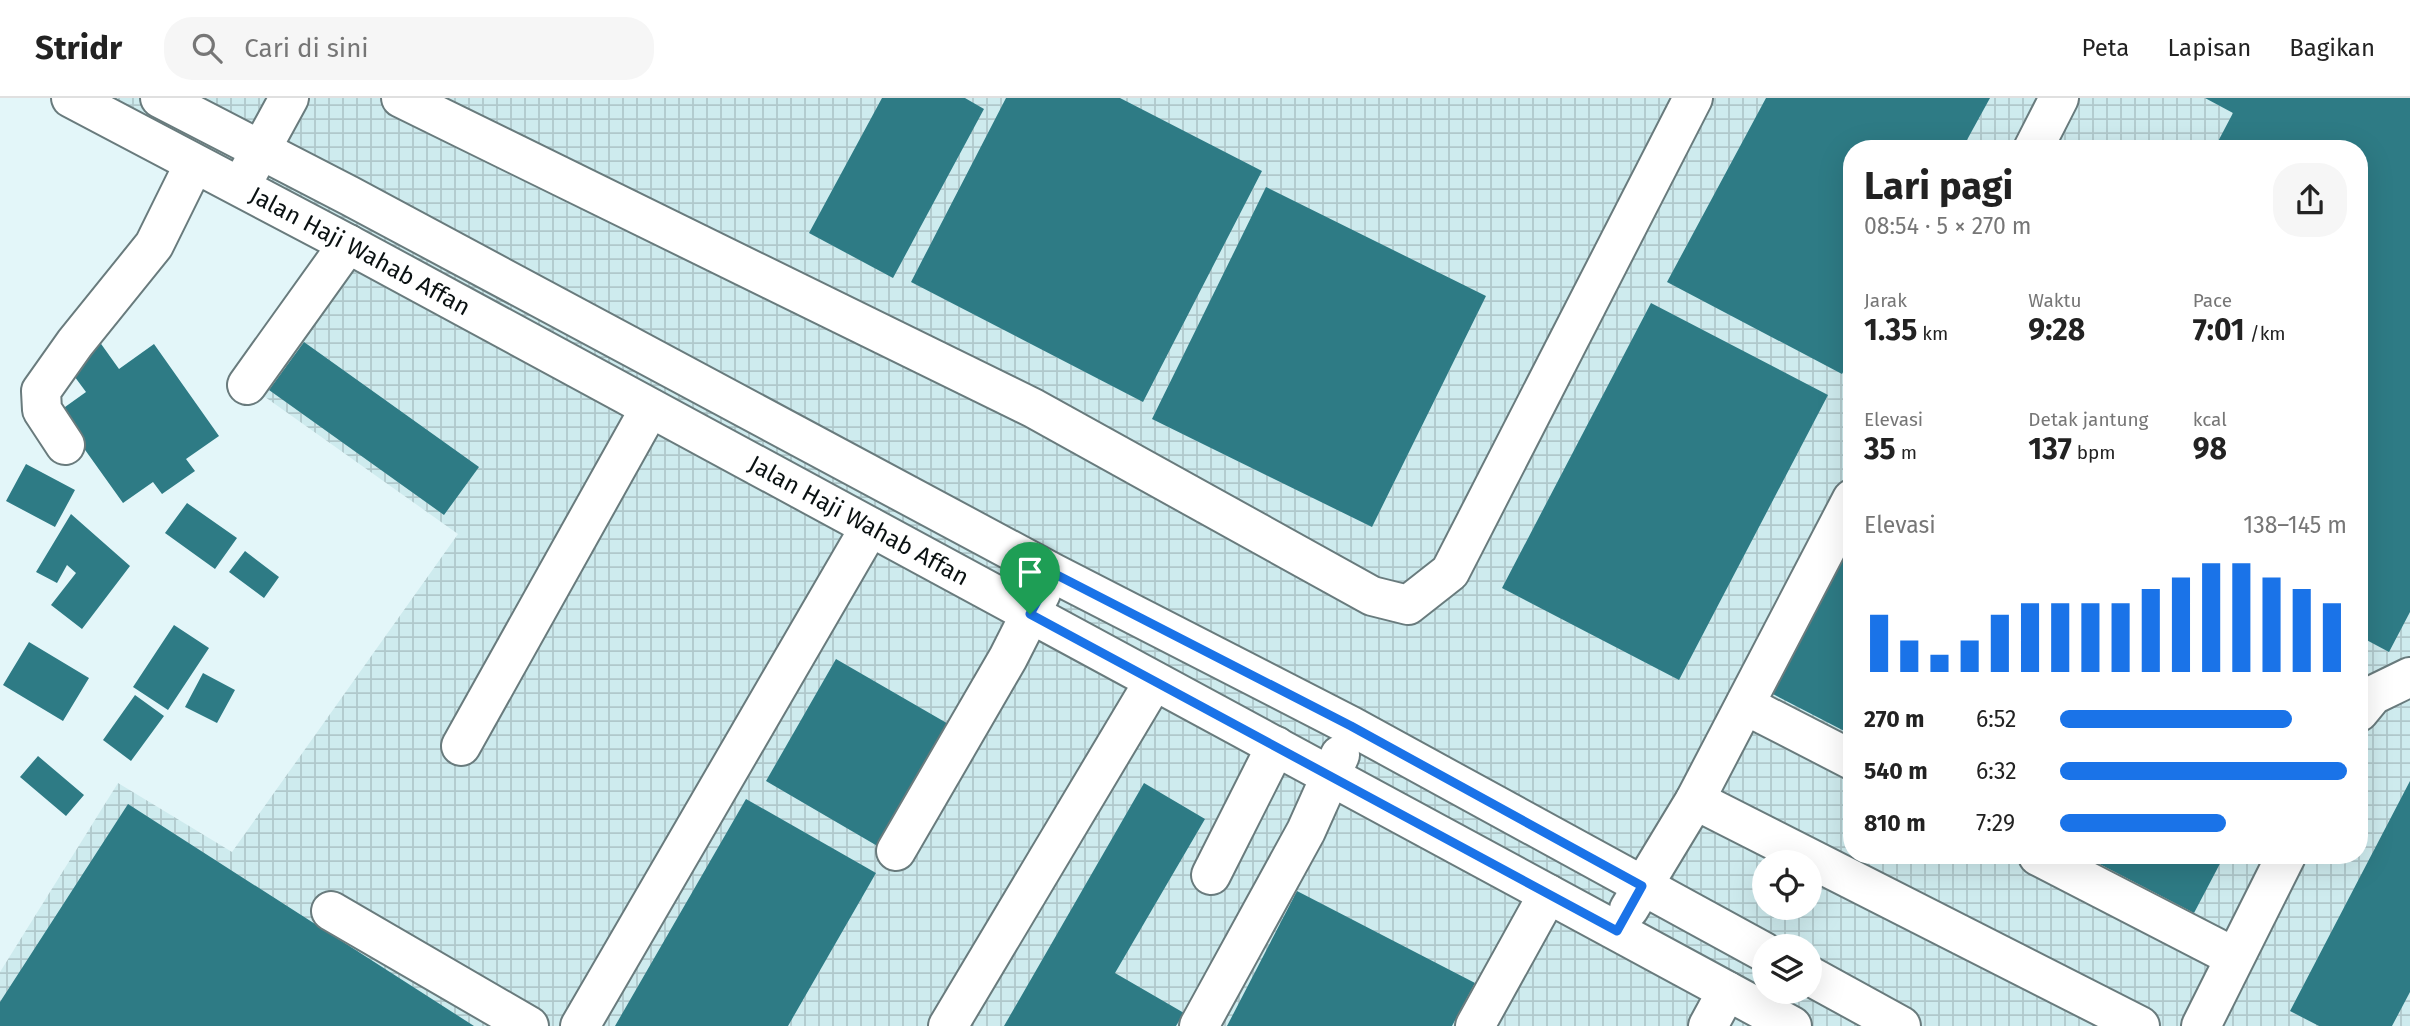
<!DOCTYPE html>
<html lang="id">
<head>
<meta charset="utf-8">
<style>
	body { margin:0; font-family:"Fira Sans",sans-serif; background:#f6f6f6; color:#222; height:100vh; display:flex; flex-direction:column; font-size:26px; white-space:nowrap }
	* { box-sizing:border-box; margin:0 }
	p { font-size:23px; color:#767676 }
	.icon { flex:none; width:38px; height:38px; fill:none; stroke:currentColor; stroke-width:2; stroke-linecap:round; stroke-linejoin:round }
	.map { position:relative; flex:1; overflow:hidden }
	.sheet { position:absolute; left:1843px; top:42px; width:525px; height:724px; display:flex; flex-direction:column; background:#fff; border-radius:28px; box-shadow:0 7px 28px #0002 }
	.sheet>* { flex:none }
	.fabs { position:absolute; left:1752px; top:752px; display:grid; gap:14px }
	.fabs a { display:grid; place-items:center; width:70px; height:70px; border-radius:50%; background:#fff; box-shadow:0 7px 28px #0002; font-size:35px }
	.pin { position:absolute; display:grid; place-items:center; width:60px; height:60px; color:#fff; margin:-72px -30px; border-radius:50% 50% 50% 0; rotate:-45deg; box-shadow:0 0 7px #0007 }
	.pin .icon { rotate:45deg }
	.round { display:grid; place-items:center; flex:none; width:74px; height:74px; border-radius:28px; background:#f6f6f6 }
	.headline { display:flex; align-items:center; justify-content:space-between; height:119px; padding:0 21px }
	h1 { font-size:38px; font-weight:700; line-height:52px }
	.figures { display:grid; grid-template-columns:repeat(3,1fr); gap:10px; height:119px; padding:7px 21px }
	.figures div { display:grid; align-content:center }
	.figures b { font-size:30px; font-weight:700 }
	.figures small { font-size:19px; font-weight:400 }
	.figures p { font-size:19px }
	.chart { height:196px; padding:14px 21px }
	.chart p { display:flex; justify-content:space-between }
	.chart svg { width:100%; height:126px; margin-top:7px; stroke:#1a73e8; stroke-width:6 }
	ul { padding:0 21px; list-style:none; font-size:23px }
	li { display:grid; grid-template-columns:112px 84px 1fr; align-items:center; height:52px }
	li i { height:18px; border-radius:9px; background:#1a73e8 }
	header { display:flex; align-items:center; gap:42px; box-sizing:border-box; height:98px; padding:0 35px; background:#fff; border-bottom:2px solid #e0e0e0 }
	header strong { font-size:33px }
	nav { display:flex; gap:38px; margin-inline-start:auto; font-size:24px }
	.search { width:490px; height:63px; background:#f6f6f6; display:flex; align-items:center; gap:18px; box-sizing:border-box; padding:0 24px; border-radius:28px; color:#767676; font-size:26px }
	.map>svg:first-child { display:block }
	.industrial { fill:url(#industrial-grid); fill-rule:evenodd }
	.building { fill:#2e7b85 }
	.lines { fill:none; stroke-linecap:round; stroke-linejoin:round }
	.minor-casing { stroke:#697b7d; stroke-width:42 }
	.minor { stroke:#fff; stroke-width:38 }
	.route-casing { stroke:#fff; stroke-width:14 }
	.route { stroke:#1a73e8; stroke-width:9 }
	.labels { text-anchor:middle; stroke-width:5; stroke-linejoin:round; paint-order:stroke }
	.street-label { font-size:24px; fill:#0a1112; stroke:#fff }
</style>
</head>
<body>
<header>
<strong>Stridr</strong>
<div class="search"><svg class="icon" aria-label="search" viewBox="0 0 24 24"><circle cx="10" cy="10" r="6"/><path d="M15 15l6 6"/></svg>Cari di sini</div>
<nav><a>Peta</a><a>Lapisan</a><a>Bagikan</a></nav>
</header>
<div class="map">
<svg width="2410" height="928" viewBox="0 0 2410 928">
	<defs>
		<pattern id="industrial-grid" width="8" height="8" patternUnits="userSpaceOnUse" patternTransform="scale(1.75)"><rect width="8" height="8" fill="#ceebee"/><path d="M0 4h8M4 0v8" fill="none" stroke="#b0c8cb"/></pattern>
	</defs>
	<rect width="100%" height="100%" fill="#e3f6f9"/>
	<!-- industrial -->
	<path class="industrial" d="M56,0h2354v928h-2410v-54l118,-189 114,69 226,-318 -200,-142 100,-131zM1852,51h507v707h-507zM1764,765h46v45h-46zM1764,849h46v45h-46z"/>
	<!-- building -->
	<path class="building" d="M882,0h83l19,11 -91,169 -84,-45z
		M1006,0h114l142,73 -119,231 -232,-120z
		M1766,0h224l-28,51h-110v207l-10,18 -175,-92z
		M2205,0h205v514l-21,40 -30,-16v-487h-145l19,-36z
		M1266,89l220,109 -114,231 -220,-108z
		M1651,205l177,92 -149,285 -177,-92z
		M99,243l20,28 35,-25 65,92 -33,23 9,12 -33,23 -9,-12 -30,21 -65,-91 28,-20 -20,-27z
		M304,244l175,125 -35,48 -175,-125z
		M26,366l49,26 -20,37 -49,-26z
		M187,405l50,35 -22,31 -50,-36z
		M71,416l59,52 -48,63 -31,-24 25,-32 -9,-8 -10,18 -21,-11z
		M1852,441v196l-81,-42z
		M245,453l34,26 -15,21 -35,-26z
		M174,527l35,23 -41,62 -35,-23z
		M29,544l60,36 -26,43 -60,-36z
		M836,561l121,70 -71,122 -120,-70z
		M203,575l32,17 -18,33 -32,-16z
		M135,597l29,21 -33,45 -28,-21z
		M38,658l46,39 -18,21 -46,-39z
		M2410,683v211l-18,34h-73l-29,-15z
		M1144,685l61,36 -90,154 69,40 -8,13h-172z
		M746,701l130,74 -88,153h-173z
		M128,706l346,222h-474v-24z
		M2084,758h140l-30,57z
		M1297,793l178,92 -23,43h-225z"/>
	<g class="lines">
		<!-- minor casing -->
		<g class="minor-casing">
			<g id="minor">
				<path id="s1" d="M71,0l277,146 1444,782"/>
				<path d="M160,0l190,98 703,377 298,153 413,226"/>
				<path d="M401,0l632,310 339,188 36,9 42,-33 243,-474"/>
				<path d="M2033,51l26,-51"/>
				<path d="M248,75l41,-75"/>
				<path d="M247,287l101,-141"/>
				<path d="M65,347l-23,-35 -1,-19 34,-48 79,-98 40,-81"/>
				<path d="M1745,607l107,55"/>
				<path d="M2359,614l14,-17 37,-18"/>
				<path d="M461,648l189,-338"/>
				<path d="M1695,702l445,226"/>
				<path d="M896,753l112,-193 33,-65"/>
				<path d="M2038,758l196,101"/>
				<path d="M1211,777l65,-129"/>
				<path d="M1629,811l66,-109 157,-301"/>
				<path d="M331,813l198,115"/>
				<path d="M1810,878l91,50"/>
				<path d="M580,928l290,-499"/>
				<path d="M948,928l206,-345"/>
				<path d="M1199,928l107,-195 34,-76"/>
				<path d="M1475,928l73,-132"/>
				<path d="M1708,928l19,-35"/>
				<path d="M2201,928l85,-170"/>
			</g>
		</g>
		<!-- minor -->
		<use href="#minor" class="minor"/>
	</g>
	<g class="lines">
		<!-- route casing -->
		<g class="route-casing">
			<path id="route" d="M1053,475l298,153 291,160 -25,45 -587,-317z"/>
		</g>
		<!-- route -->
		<use href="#route" class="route"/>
	</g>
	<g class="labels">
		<!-- street labels -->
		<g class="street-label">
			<text dy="8" stroke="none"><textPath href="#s1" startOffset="327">Jalan Haji Wahab Affan</textPath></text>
			<text dy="8" stroke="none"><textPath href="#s1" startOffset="894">Jalan Haji Wahab Affan</textPath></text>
		</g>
	</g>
</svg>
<div class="fabs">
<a><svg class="icon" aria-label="locate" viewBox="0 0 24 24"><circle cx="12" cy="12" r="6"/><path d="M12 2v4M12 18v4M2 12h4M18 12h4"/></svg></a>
<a><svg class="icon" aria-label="layers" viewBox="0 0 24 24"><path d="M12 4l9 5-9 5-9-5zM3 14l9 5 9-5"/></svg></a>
</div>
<div class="pin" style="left:1030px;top:516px;background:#1e9e55"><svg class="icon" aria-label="arrive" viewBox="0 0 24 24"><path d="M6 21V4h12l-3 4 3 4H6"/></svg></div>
<section class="sheet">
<div class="headline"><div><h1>Lari pagi</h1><p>08:54 · 5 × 270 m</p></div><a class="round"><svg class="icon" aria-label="share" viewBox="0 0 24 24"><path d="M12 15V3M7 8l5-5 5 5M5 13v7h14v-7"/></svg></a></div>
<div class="figures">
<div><p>Jarak</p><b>1.35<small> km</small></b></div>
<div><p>Waktu</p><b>9:28</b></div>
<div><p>Pace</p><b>7:01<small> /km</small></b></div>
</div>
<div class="figures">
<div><p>Elevasi</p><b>35<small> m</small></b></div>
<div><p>Detak jantung</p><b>137<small> bpm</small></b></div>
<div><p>kcal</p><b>98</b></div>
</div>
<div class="chart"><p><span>Elevasi</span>138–145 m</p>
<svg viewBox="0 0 160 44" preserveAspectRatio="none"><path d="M5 44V24M15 44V33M25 44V38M35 44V33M45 44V24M55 44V20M65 44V20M75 44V20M85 44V20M95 44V15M105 44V11M115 44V6M125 44V6M135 44V11M145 44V15M155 44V20"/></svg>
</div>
<ul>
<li><b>270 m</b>6:52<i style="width:81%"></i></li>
<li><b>540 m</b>6:32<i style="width:100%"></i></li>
<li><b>810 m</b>7:29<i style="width:58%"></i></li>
</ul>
</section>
</div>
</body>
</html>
